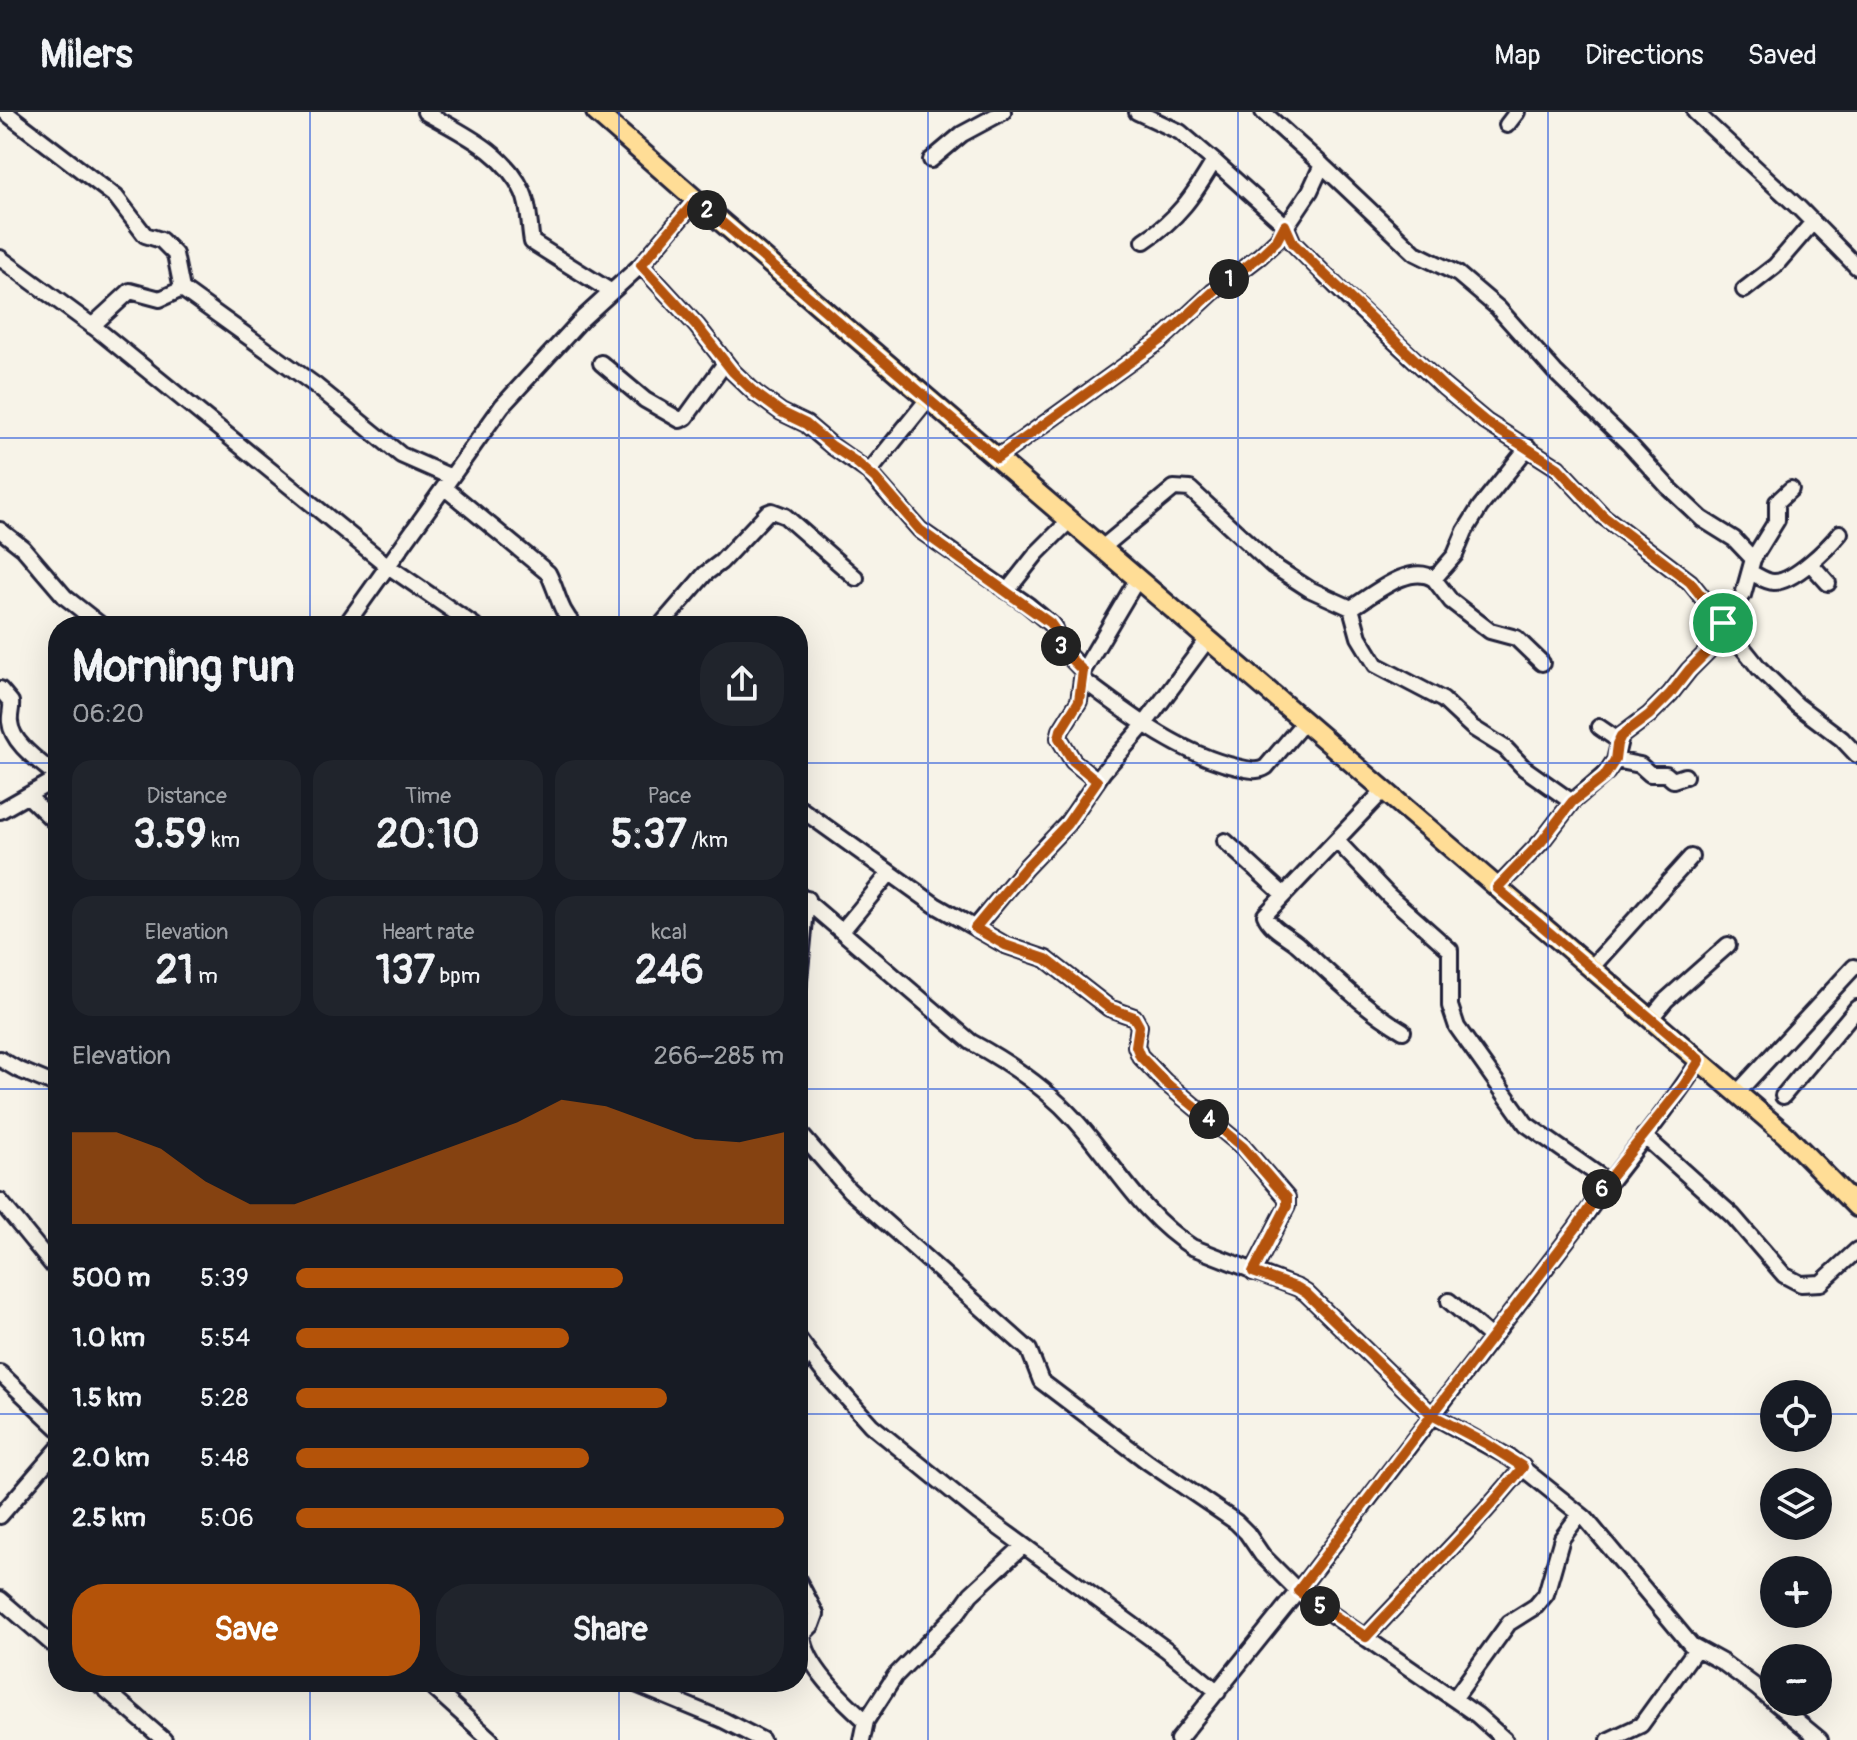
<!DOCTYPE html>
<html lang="en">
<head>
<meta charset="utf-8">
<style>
	body { margin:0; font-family:Pangolin,sans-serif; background:#20242c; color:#f1f3f6; height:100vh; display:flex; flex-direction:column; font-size:30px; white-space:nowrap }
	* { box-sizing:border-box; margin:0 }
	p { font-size:26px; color:#9ea1a6 }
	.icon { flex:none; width:44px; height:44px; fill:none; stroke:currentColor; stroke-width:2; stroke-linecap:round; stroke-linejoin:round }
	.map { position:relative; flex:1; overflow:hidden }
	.panel { position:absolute; left:48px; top:504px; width:760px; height:1076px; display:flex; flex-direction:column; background:#171b24; border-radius:32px; box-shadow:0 8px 32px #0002 }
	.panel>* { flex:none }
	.controls { position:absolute; left:1760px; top:1268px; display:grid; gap:16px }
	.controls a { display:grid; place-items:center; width:72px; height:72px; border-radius:50%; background:#171b24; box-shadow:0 8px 32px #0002; font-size:40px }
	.pin { position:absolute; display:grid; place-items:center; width:68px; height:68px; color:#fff; margin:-34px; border:4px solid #fff; border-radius:50%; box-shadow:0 2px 8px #0007 }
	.km { position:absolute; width:40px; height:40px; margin:-20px; border-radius:50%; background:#222; color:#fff; font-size:22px; line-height:40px; text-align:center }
	.round { display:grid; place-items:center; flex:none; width:84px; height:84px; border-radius:32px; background:#20242c }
	.summary { display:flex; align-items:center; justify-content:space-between; height:136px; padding:0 24px }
	h1 { font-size:44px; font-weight:700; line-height:60px }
	.figures { display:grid; grid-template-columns:repeat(3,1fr); gap:12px; height:136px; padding:8px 24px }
	.figures div { display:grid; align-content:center; border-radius:20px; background:#20242c; text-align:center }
	.figures b { font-size:40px; font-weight:700 }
	.figures small { font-size:22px; font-weight:400 }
	.figures p { font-size:22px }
	.chart { height:224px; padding:16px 24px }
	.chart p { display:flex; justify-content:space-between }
	.chart svg { width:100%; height:144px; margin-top:8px; fill:#b45309; opacity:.7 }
	.button { display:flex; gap:16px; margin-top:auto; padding:16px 24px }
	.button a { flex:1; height:92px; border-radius:32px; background:#b45309; color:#fff; font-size:32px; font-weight:700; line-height:92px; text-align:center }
	.button a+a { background:#20242c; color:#f1f3f6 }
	ul { padding:0 24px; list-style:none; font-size:26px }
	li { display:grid; grid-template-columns:128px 96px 1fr; align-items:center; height:60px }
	li i { height:20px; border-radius:10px; background:#b45309 }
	header { display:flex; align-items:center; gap:48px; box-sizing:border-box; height:112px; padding:0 40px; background:#171b24; border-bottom:2px solid #363941 }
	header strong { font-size:38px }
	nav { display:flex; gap:44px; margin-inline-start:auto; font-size:28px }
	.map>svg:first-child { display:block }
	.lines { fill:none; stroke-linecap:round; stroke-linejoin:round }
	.minor-casing { stroke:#22223b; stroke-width:20 }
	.major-casing { stroke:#22223b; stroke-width:24 }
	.minor { stroke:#f7f3e8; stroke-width:14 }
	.major { stroke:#ffdd96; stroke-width:18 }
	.route-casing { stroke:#fff; stroke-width:16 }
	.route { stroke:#b45309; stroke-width:10 }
	.grid { fill:none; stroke:#1d4ed8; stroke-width:2; stroke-opacity:0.55 }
</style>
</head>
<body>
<header>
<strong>Milers</strong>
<nav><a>Map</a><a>Directions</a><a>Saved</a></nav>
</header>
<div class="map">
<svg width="1857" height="1628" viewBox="0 0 1857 1628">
	<rect width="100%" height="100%" fill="#f7f3e8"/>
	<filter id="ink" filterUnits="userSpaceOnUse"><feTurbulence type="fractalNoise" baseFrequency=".0125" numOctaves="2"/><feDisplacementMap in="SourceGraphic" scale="16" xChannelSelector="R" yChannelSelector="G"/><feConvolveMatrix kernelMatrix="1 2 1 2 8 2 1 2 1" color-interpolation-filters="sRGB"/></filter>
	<g filter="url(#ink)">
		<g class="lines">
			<!-- minor casing -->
			<g class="minor-casing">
				<path id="minor" d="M5,0l111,85 29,38 16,5 14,14 7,35 133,96 86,70 50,22
					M425,0c36,21 79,39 98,80 7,15 6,34 9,50l78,49
					M1137,0l43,20 34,29 71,64 8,18 55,55 96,89 42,35 72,46 45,48 87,66 69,86 38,37 45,34 15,16
					M1695,0l104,96 58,59
					M1507,13l10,-13
					M931,48l31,-26 41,-22
					M1322,53l93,88 43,21 40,34 57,64 74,72 39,43 34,32 32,20 19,20
					M1144,129c34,-22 50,-46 70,-80
					M0,146l98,72 290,236 87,60
					M641,153l56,61 36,46 22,21 26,19 25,12 26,22 37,26
					M1744,178l31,-24 38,-44
					M92,214l38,-35 30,8 22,-10
					M601,251l44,37 35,20 6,-3 39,-54
					M928,287l-59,73 51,58 108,75 25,21 8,22 22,23
					M997,346l164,-118 52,-48 47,-36 17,-16 33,-49 12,-26 -59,-53
					M445,376l103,85c10,19 11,38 27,53
					M0,418l23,18 42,49 37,29
					M1102,436l72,-60 16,1 82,76 37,24 42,19 8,29 17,28 67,35 30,28 32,20 19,20 48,34
					M1810,451l18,20
					M1750,460c8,4 16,10 24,10 20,0 54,-34 66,-49
					M1434,467l17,22 39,30 26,7 26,25
					M1007,479l30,-38 33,-33
					M1351,496c21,-12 59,-46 83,-29l21,-24 10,-24 15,-24 48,-60
					M1723,511l20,-28 10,-36 24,-39v-18l14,-13
					M345,514l157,-220 81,-88 58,-53 55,-65
					M660,514l45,-52 16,-12 46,-49 5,-2 13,5 71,62
					M1082,567c48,36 96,74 155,88 10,2 20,6 29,0l38,-45
					M0,577l11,13c1,7 -2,13 -1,20 2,23 32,41 48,55
					M1599,615l19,13
					M1615,648l25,5 10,9h16l7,6 12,-4
					M1097,669l-24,-20 -14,-23 2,-8 18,-29 4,-30 55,-93
					M1383,679l-118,124c5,13 21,20 32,29 35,31 65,63 106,87
					M28,684l30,29
					M798,695l137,98 70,40 41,14 63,49 25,9 5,9 -3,20 4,10 25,26 78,65 44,51v8l-34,66
					M0,699l58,-33
					M1225,729l59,54
					M1337,729l51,54 62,55v56l7,21 69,97 81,57
					M1497,776l45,-47 30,-39 35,-30 8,-12 6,-24 28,-21 21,-21 19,-24 40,-40
					M798,782l173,148c37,20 76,47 104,78 39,43 67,96 117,127l106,41 8,5 126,122 78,43 75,60 106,127 31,17 34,25 64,53
					M975,816l50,-60 42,-44 36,-52 41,-47 64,-86
					M842,819l47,-57
					M1591,856l100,-111
					M798,879l9,-92
					M1651,906l15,-18 62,-55
					M0,947l17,10 41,17
					M1737,981l117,-126
					M1783,984l74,-88
					M798,1019l51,59 180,160 12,31 107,81 88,60 11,11 15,22 36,36 179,124 28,25
					M1644,1024l89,80 51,59 17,9 20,-1 36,-33
					M0,1089l58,71
					M1449,1189l43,37
					M798,1226l23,31 50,56 108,88 188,137 51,42
					M798,1259l10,-20
					M0,1261l58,55
					M0,1404l58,-67
					M798,1468l18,34 -4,11 -9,9c1,31 41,67 63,87
					M0,1487l58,50
					M1366,1525c53,-57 108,-110 157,-170
					M97,1570l67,58
					M427,1570l64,58
					M631,1570l92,38 39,20
					M1454,1587l55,-76 27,-17 10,-12 16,-56 18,-24
					M862,1628l4,-19 29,-45 63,-64 13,-18 52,-48
					M1178,1628l120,-149 278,-363c39,-57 87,-109 124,-168
					M1609,1628l32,-15 55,-76"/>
			</g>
			<!-- major casing -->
			<g class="major-casing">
				<path id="major" d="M596,0l100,88 1090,935 71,72"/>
			</g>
			<!-- minor -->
			<use href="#minor" class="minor"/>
			<!-- major -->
			<use href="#major" class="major"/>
		</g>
	</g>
	<g class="lines" filter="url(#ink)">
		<!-- route casing -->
		<g class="route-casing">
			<path id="route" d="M1723,511l-33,-41 -87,-66 -45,-48 -72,-46 -42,-35 -121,-114 -30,-30 -8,-18 -8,15 -17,16 -47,36 -52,48 -164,118 -301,-258 -55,65 56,61 36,46 22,21 26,19 25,12 26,22 24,16 19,16 45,52 130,93 5,7 8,21 20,20 -4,30 -18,29 -2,8 14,23 24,20 -30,43 -42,44 -50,60 30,17 41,14 63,49 25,9 5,9 -3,20 4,10 25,26 78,65 44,51v8l-34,66 45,16 8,5 126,122 -134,176 68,46c53,-57 108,-110 157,-170l-38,-24 -53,-28 144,-187 31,-47 77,-96 16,-25 -203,-172 45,-47 30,-39 32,-25 11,-17 2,-16 4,-8 28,-21 21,-21 19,-24 40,-40 -6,-7"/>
		</g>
		<!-- route -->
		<use href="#route" class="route"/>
	</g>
	<!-- grid -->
	<path class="grid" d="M310,0v514M619,0v514M928,0v1628M1238,0v1628M1548,0v1628M0,326h1857M0,651h58M798,651h1059M0,977h58M798,977h1059M0,1302h58M798,1302h976M1818,1302h39M310,1570v58M619,1570v58"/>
</svg>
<div class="controls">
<a><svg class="icon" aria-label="locate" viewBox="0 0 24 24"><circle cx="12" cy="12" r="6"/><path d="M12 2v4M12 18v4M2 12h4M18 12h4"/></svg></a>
<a><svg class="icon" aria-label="layers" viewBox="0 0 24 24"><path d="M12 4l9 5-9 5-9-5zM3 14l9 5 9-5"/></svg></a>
<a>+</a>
<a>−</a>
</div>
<div class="pin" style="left:1723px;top:511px;background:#1e9e55"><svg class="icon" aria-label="arrive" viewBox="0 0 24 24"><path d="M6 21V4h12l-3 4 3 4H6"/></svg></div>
<b class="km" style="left:1229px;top:167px">1</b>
<b class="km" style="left:707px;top:98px">2</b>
<b class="km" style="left:1061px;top:534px">3</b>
<b class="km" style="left:1209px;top:1007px">4</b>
<b class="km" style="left:1320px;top:1494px">5</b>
<b class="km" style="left:1602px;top:1077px">6</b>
<section class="panel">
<div class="summary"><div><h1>Morning run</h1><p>06:20</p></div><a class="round"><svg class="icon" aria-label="share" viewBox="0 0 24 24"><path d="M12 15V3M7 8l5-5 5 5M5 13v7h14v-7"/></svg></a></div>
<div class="figures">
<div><p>Distance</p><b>3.59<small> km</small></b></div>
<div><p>Time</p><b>20:10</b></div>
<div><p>Pace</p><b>5:37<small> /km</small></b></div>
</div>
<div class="figures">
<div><p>Elevation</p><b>21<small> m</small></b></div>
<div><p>Heart rate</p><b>137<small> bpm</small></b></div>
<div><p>kcal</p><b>246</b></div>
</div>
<div class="chart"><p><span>Elevation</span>266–285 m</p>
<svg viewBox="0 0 160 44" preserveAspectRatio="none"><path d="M0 44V16L10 16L20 21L30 31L40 38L50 38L60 33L70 28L80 23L90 18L100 13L110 6L120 8L130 13L140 18L150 19L160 16V44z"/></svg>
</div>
<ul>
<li><b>500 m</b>5:39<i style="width:67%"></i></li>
<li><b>1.0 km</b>5:54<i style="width:56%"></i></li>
<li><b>1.5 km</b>5:28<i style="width:76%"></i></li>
<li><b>2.0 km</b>5:48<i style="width:60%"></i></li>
<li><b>2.5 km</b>5:06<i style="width:100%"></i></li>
</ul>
<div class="button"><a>Save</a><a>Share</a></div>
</section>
</div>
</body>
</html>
